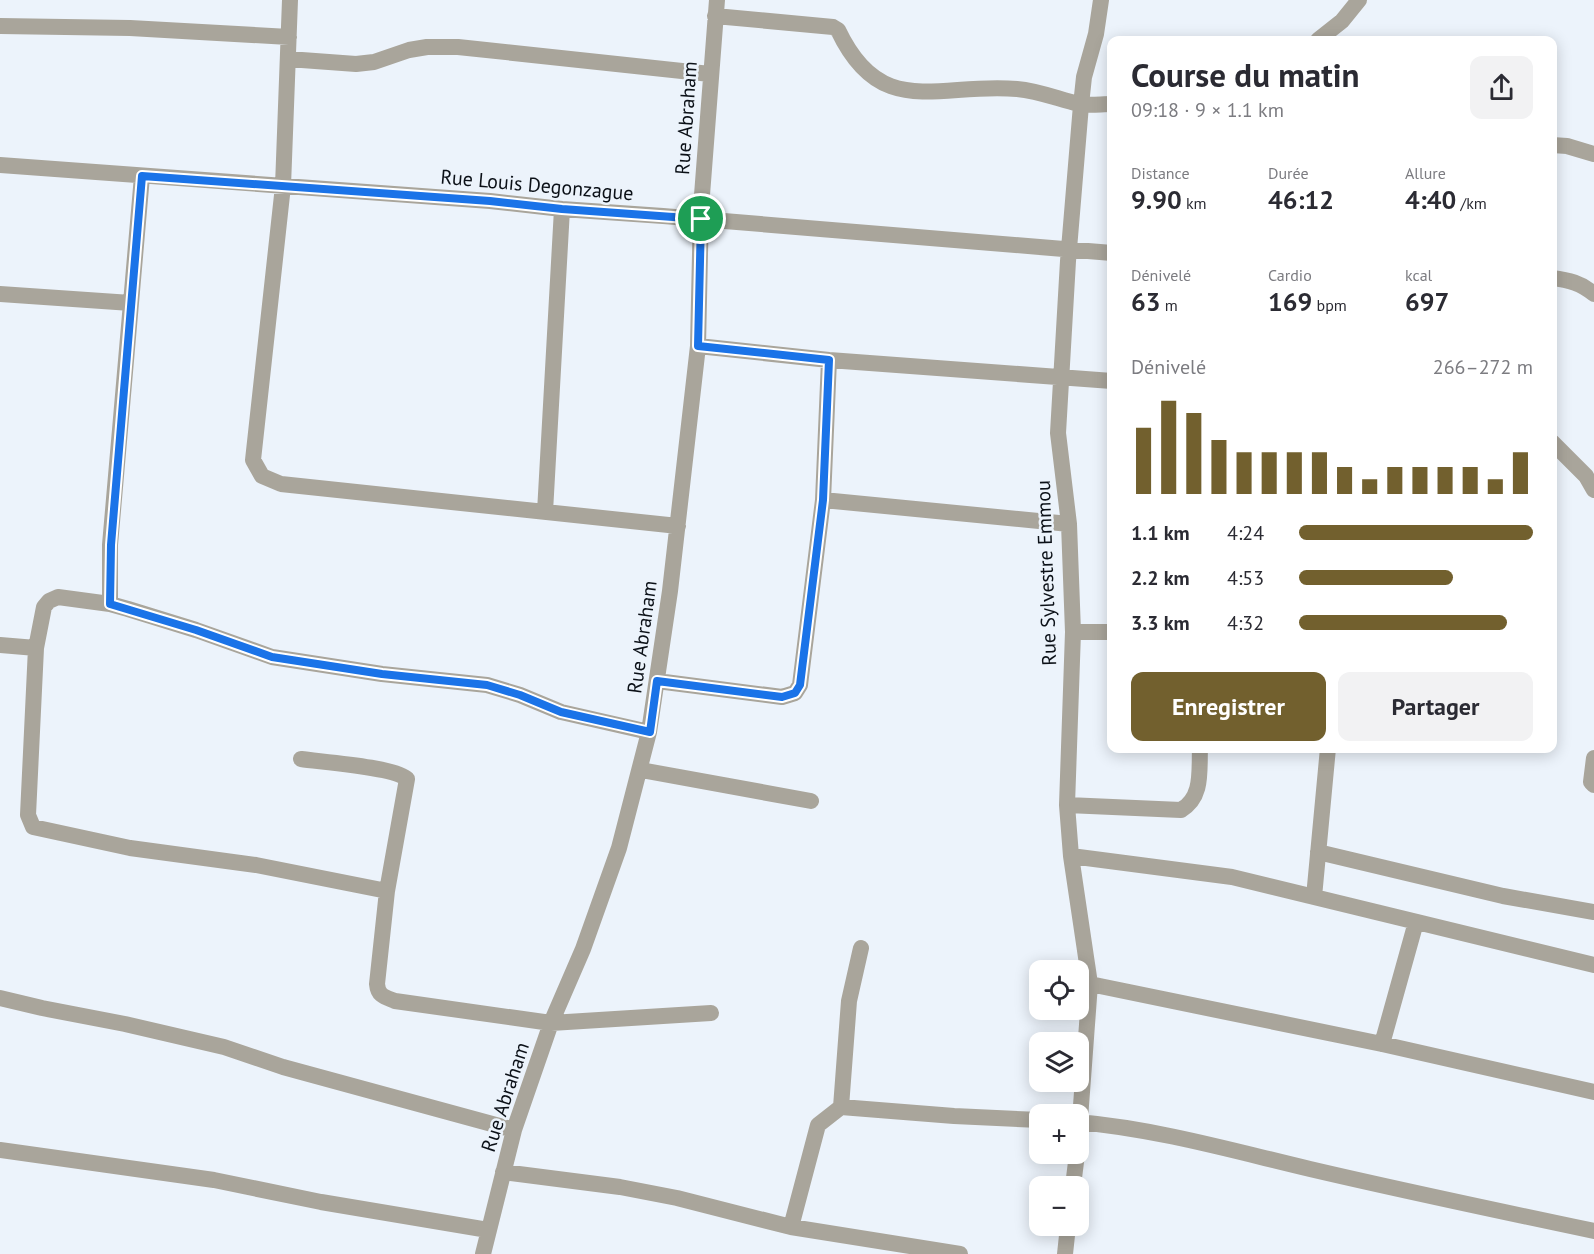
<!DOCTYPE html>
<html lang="fr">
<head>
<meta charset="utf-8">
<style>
	body { margin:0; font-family:"PT Sans",sans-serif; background:#f2f2f3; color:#2b2b33; height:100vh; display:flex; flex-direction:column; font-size:22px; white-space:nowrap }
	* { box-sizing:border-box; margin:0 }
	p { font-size:20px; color:#7c7c81 }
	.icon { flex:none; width:33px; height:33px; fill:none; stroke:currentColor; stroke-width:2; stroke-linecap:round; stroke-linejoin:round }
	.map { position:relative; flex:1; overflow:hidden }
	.sheet { position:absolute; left:1107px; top:36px; width:450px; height:717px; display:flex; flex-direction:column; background:#fff; border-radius:12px; box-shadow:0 3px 15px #0003 }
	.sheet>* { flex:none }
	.buttons { position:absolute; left:1029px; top:960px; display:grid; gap:12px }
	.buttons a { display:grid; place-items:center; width:60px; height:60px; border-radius:12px; background:#fff; box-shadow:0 3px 15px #0003; font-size:30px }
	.pin { position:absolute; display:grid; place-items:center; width:51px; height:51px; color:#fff; margin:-26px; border:3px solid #fff; border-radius:50%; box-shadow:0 2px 6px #0007 }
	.round { display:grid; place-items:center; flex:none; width:63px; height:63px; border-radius:12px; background:#f2f2f3 }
	.overview { display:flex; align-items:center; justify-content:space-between; height:102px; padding:0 24px }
	h1 { font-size:33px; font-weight:700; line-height:45px }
	.stats { display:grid; grid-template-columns:repeat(3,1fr); gap:9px; height:102px; padding:6px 24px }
	.stats div { display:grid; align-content:center }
	.stats b { font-size:26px; font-weight:700 }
	.stats small { font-size:16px; font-weight:400 }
	.stats p { font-size:16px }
	.chart { height:168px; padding:12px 24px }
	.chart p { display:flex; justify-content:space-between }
	.chart svg { width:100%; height:108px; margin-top:6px; stroke:#72602e; stroke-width:6 }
	.cta { display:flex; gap:12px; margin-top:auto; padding:12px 24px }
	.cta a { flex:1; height:69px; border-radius:12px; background:#72602e; color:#fff; font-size:24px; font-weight:700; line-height:69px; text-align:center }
	.cta a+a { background:#f2f2f3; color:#2b2b33 }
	ul { padding:0 24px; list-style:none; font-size:20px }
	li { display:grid; grid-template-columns:96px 72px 1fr; align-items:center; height:45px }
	li i { height:15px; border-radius:8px; background:#72602e }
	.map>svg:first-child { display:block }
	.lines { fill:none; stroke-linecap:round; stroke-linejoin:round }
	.street { stroke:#a9a59b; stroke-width:16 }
	.route-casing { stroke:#fff; stroke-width:12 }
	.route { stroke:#1a73e8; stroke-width:8 }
	.labels { text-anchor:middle; stroke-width:5; stroke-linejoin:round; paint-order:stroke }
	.street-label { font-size:20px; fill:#0b1017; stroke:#ecf3fb }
</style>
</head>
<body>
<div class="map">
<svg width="1594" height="1254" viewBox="0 0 1594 1254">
	<rect width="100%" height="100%" fill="#ecf3fb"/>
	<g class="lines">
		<!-- street -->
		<path class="street" d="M290,0l-7,186 -30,274 9,16 19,8 397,42
			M715,16l118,11 5,3c43,91 100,52 179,59 22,2 41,10 62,15 10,2 22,0 33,0
			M0,26l130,2 159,9
			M1318,40l24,-19 17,-21
			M288,59l68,5 18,-2 35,-12 18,-3h31l252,27
			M1552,145l15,1 27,8
			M0,165l490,36 72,8 101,7 449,37
			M1552,278c17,2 29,5 42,16
			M0,294l131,9
			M698,346l131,14 283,21
			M1552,442l34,34 8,14
			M823,500l246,24
			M545,512l17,-303
			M110,604v-59l32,-369
			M1073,632h39
			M0,645l36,3
			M657,681l125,16 13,-4 5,-8 23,-185 6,-140
			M1594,758l-3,24 3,3
			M301,759c21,3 94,8 106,20l-20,112 -10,93c1,12 8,13 18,17l156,22 160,-10
			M641,770l170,31
			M1067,805l114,5c22,-13 18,-38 19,-62
			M1318,852l185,44 91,16
			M1071,856l161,21 362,88
			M387,891l-131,-26 -126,-17 -97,-21 -5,-12 8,-167 8,-41 5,-6 9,-4 52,7 18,5 68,21 76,27 110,17 105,11 33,10 41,17 88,20
			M1314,897l14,-149
			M1090,984l292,60 212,48
			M0,998l42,10 83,16 99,23 59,20 231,63
			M1382,1044l34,-122
			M841,1107l8,-106 12,-53
			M1078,1122c79,7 156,29 232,47 94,22 189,42 284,62
			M1078,1146l12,-162 -19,-128 -4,-51 6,-173 -4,-108 -11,-91 10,-172 13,-156 3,-28 12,-43 5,-34
			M0,1150l214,30 107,22 167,28
			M503,1172l117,15 57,11 114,29 169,27
			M1073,1186l4,-32
			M791,1227l27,-102 23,-18 113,9 86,4
			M483,1254l31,-124 37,-107 32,-74 36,-101 30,-116 21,-141 28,-245 3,-138 16,-208
			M1065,1254l3,-28"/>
	</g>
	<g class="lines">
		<!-- route casing -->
		<g class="route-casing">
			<path id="route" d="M142,176l348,25 72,8 139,10 -3,127 131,14 -6,140 -23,185 -5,8 -13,4 -125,-16 -7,51 -89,-20 -41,-17 -33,-10 -105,-11 -110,-17 -76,-27 -86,-26 1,-59z"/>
		</g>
		<!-- route -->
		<use href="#route" class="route"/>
	</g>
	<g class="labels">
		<!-- street labels -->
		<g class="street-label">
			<text transform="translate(686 118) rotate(-86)" y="7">Rue Abraham</text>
			<text transform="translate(537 185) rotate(5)" y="7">Rue Louis Degonzague</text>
			<text transform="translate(1046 573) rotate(-92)" y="7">Rue Sylvestre Emmou</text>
			<text transform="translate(642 637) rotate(-82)" y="7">Rue Abraham</text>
			<text transform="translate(505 1097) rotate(-72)" y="7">Rue Abraham</text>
		</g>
	</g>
</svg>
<div class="buttons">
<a><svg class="icon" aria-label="locate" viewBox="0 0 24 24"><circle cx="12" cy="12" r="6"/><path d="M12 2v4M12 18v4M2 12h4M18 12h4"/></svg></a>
<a><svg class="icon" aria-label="layers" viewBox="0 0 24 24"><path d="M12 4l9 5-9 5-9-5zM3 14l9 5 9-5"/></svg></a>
<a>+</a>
<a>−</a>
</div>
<div class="pin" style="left:701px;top:219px;background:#1e9e55"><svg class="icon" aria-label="arrive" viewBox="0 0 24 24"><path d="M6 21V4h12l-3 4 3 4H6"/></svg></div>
<section class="sheet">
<div class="overview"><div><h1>Course du matin</h1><p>09:18 · 9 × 1.1 km</p></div><a class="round"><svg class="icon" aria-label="share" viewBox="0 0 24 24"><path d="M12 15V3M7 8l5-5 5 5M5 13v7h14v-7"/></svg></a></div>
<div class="stats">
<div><p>Distance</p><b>9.90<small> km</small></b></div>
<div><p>Durée</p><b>46:12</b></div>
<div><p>Allure</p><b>4:40<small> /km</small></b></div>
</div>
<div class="stats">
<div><p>Dénivelé</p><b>63<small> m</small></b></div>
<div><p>Cardio</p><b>169<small> bpm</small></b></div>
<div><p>kcal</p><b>697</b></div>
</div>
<div class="chart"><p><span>Dénivelé</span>266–272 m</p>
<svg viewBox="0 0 160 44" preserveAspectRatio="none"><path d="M5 44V17M15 44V6M25 44V11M35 44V22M45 44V27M55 44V27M65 44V27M75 44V27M85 44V33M95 44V38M105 44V33M115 44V33M125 44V33M135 44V33M145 44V38M155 44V27"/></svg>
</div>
<ul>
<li><b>1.1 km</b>4:24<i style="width:100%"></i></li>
<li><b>2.2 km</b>4:53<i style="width:66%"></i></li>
<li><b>3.3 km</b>4:32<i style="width:89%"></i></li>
</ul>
<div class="cta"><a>Enregistrer</a><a>Partager</a></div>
</section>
</div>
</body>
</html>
